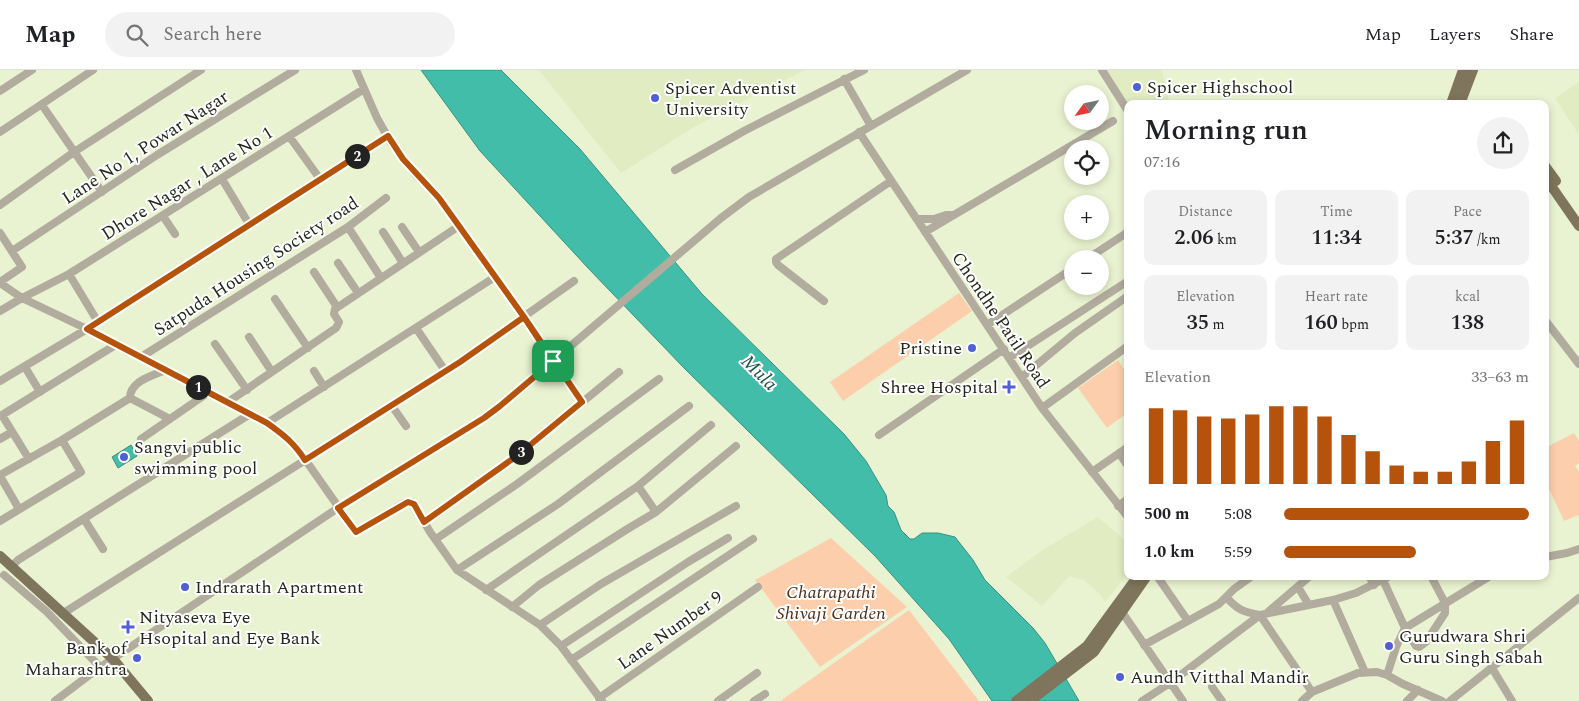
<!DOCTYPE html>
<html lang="en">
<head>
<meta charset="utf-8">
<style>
	body { margin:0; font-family:Spectral,serif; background:#f2f2f2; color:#202124; height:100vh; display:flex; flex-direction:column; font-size:19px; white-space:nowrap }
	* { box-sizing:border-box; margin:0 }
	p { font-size:16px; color:#757577 }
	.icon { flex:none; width:28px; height:28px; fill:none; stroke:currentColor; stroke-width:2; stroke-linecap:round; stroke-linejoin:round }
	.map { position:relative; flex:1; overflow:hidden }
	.drawer { position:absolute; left:1124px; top:30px; width:425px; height:480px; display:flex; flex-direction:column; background:#fff; border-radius:10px; box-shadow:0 2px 8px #0003 }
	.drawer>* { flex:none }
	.needle { width:32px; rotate:237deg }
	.buttons { position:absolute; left:1064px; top:15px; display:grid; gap:10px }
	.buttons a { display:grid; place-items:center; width:45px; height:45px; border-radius:50%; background:#fff; box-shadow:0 2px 8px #0003; font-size:25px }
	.pin { position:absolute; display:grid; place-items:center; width:42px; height:42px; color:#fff; margin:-21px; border-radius:10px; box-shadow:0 2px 8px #0006 }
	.km { position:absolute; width:25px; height:25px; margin:-12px; border-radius:50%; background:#222; color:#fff; font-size:14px; line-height:25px; text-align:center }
	.round { display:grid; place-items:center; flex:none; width:52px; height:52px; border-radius:26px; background:#f2f2f2 }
	.head { display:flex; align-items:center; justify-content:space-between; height:85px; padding:0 20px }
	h1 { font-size:28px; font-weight:600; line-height:38px }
	.metrics { display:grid; grid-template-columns:repeat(3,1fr); gap:8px; height:85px; padding:5px 20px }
	.metrics div { display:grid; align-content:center; border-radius:10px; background:#f2f2f2; text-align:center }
	.metrics b { font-size:21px; font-weight:600 }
	.metrics small { font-size:14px; font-weight:400 }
	.metrics p { font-size:14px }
	.chart { height:140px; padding:10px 20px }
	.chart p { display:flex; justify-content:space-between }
	.chart svg { width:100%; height:90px; margin-top:5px; stroke:#b45309; stroke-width:6 }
	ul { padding:0 20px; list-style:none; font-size:16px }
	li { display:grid; grid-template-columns:80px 60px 1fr; align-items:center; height:38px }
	li i { height:12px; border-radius:6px; background:#b45309 }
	header { display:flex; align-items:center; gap:30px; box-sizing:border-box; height:70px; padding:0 25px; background:#fff; border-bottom:1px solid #e0e0e0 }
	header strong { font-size:24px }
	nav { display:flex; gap:28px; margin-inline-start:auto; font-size:18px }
	.search { width:350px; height:45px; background:#f2f2f2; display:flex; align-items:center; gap:12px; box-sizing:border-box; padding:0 18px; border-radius:28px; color:#757577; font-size:19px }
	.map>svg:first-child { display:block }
	.built { fill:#e1ecc2 }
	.green { fill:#fcceac }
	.water { fill:#42bdaa; stroke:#39907f }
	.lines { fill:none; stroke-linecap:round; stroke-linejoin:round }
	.minor { stroke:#b1ac9e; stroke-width:8 }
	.major { stroke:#7f755c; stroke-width:10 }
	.route-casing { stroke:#fff; stroke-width:10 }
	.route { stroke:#b45309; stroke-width:6 }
	.poi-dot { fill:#505fd4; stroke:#fff; stroke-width:2 }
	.labels { text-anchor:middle; stroke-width:4; stroke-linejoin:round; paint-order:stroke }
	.poi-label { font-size:18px; fill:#24281b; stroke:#fff; text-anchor:start }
	.street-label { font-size:18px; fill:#24281b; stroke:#fff }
	.park-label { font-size:18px; font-style:italic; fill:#4d2f18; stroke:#fff }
	.water-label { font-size:19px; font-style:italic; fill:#20544b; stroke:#fff }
</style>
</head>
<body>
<header>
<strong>Map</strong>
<div class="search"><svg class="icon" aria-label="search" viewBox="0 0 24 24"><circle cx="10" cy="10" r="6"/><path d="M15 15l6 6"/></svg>Search here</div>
<nav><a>Map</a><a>Layers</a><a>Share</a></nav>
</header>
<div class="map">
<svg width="1579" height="631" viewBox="0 0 1579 631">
	<rect width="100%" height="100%" fill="#eaf3d1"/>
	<!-- built -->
	<path class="built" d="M539,0h266l-111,57 -73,46z
		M1097,0h65l8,34h-42l-1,15z
		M1579,12v53l-24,-37z
		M1098,447l29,25v33l-22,27 -5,-8 -16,-14 -15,-4 -27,30 -36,-29 38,-28z"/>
	<!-- green -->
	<path class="green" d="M959,223l13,18 -129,90 -13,-19z
		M1118,290l9,14v39l-20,15 -29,-40z
		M1574,363l5,8v22l-4,3 4,6v43l-15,6 -19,-41v-32z
		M831,468l76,69 -87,60 -65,-87z
		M909,540l70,91h-199z"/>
	<!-- water -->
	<path class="water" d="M421,0h80l79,79 122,145 142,140 22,27 20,34 2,11 6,6 7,18 9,9h4l8,-6h16l17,4 18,23 12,20 48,48 12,15 34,58h-87l-43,-62 -74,-83 -191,-188 -96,-100 -108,-117z
		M131,375l6,11 -19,12 -6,-11z"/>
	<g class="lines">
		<!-- minor -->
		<path class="minor" d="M356,0l21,48 14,25 25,32 23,22 85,120 58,85
			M1102,0l26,41
			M844,9l27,47
			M0,21l32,-21
			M42,35l60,87
			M0,62l93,-62
			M859,62l183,276 86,109
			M289,66l31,43
			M675,100l69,-39 120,-61
			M222,109l27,45
			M0,135l74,-53 127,-82
			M163,146l12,18
			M917,149h17l12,-4h5
			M348,157l33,51
			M402,157l17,25
			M383,162l20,31
			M925,162l188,-111
			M0,163l22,34 -22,15
			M12,181l145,-96 138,-85
			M1087,189l41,-27
			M338,193l20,30
			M314,202l23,35
			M69,204l29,48
			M0,213l22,15 65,31 180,94 19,14 9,8 61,87 48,-29 8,-1 2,2 16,28 27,38 83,55 21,21 41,55
			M275,229l33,49
			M824,231l-46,-36 -2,-3v-3l115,-78
			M0,241l22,-13 47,-24 295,-185
			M999,248l21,32
			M1545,250l34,44
			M987,255l85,-56
			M416,258l30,44
			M249,267l23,35
			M215,274l32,46
			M141,287l207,-130 38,-29
			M1009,288l119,-77
			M25,297l15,25
			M314,301l10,16
			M1022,307l53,-44 53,-37
			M0,311l87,-52 301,-193
			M130,328c0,-17 22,-22 35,-28
			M130,328l40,21
			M228,332l108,-74 3,-6 -5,-8 1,-5 124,-83
			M392,336l14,20
			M1042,338l86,-62
			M267,353l228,-146
			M879,365l125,-86
			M0,369l12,-7
			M141,369l68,-47
			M1119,383l9,13
			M29,389l-27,-44 115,-71
			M1092,402l36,-25
			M0,405l62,-35 68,-42
			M0,406l19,33
			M638,416l18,26
			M1118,436l10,-7
			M84,449l19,30
			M0,451l81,-49 -19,-32
			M424,452l94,-67 101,-83
			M436,469l81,-55 142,-105
			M1545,487l22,-4 12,-4
			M11,497l7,-7 232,-146
			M457,500l101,-66 131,-98
			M4,505l43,37 53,55
			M1157,506l31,45
			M1369,506l5,9
			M1383,510l22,48 11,18 3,1 7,-5 19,-29v-10l-14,-27
			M1298,517l11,18
			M486,520l152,-104 73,-61
			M1226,527c12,13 17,15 34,18l52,77
			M1333,530l32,72
			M512,537l27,-22 90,-57 27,-16 80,-66
			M1122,542l61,89
			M1268,542l42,-36
			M62,544l398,-252 114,-81
			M540,555l61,-41 135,-78
			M1144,575l75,-41 15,-15 18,-13
			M561,576l127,-84 40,-24
			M571,590l182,-121
			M1492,598l20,33
			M1387,605l9,-28 9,-19 85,-52
			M1212,617l10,14
			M599,628l159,-111
			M55,631l41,-31 242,-162 146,-90 16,-12 221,-188 28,-21 218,-127
			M718,631l39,-28
			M754,631l11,-7
			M1142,631l28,-18 90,-68 73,-15 23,-7 34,-17
			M1302,631l10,-9 46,-19 19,-1 10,3 16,9 39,17
			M1407,631l11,-11
			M1450,631l129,-103"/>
		<!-- major -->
		<path class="major" d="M1451,34l12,-34
			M1460,34l13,-34
			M1545,96l11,15
			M1545,107l34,49
			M0,486l113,103 35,42
			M1016,631l71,-55 51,-70
			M1030,631l64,-49 53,-76"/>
	</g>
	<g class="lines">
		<!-- route casing -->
		<g class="route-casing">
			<path id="route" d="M553,291l-29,-44 -64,45 -155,98c-11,-17 -21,-25 -38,-37l-180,-94 301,-193 15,23 36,39 85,119 58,85 -64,53 -94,67 -10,-18 -6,-2 -52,30 -18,-24 146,-90 16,-12 53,-45"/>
		</g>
		<!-- route -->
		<use href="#route" class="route"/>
	</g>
	<!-- markers -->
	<g class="poi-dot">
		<circle cx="1137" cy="17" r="5"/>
		<circle cx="655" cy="28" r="5"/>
		<circle cx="972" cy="278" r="5"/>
		<path d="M1006.5 309.5h5v5h5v5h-5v5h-5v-5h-5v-5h5z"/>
		<circle cx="124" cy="387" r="5"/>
		<circle cx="185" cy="517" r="5"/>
		<path d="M125.5 549.5h5v5h5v5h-5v5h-5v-5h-5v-5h5z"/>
		<circle cx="1389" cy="576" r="5"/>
		<circle cx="137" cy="588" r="5"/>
		<circle cx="1120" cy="607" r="5"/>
	</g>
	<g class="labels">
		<!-- poi labels -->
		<g class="poi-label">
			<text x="1147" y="23">Spicer Highschool</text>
			<text x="665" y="24">Spicer Adventist<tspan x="665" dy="21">University</tspan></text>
			<text x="962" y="284" text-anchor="end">Pristine</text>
			<text x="998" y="323" text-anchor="end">Shree Hospital</text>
			<text x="134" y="383">Sangvi public<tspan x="134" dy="21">swimming pool</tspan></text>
			<text x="195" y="523">Indrarath Apartment</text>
			<text x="139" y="553">Nityaseva Eye<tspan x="139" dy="21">Hsopital and Eye Bank</tspan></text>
			<text x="1399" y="572">Gurudwara Shri<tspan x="1399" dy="21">Guru Singh Sabah</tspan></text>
			<text x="127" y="584" text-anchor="end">Bank of<tspan x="127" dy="21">Maharashtra</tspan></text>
			<text x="1130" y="613">Aundh Vitthal Mandir</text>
		</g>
		<!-- street labels -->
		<g class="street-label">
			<text transform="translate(145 77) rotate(-33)" y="6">Lane No 1, Powar Nagar</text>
			<text transform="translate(187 113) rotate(-32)" y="6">Dhore Nagar , Lane No 1</text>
			<text transform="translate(256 196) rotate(-33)" y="6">Satpuda Housing Society road</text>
			<text transform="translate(1001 250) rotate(56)" y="6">Chondhe Patil Road</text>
			<text transform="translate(670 560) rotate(-35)" y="6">Lane Number 9</text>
		</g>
		<!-- park labels -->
		<g class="park-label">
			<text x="831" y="528">Chatrapathi<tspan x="831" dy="21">Shivaji Garden</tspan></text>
		</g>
		<!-- water labels -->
		<g class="water-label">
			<text transform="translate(760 302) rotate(45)" y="7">Mula</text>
		</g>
	</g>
</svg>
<div class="buttons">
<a><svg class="needle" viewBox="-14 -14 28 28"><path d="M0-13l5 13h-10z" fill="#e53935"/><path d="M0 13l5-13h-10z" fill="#757577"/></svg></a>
<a><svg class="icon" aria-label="locate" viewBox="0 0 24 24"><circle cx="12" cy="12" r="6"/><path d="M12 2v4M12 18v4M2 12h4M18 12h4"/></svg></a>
<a>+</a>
<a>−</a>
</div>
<div class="pin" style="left:553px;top:291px;background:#1e9e55"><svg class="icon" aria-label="arrive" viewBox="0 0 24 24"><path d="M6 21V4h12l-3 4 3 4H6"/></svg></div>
<b class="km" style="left:198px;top:317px">1</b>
<b class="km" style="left:357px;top:86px">2</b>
<b class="km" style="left:521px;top:382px">3</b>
<section class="drawer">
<div class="head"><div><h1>Morning run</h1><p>07:16</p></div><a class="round"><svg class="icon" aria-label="share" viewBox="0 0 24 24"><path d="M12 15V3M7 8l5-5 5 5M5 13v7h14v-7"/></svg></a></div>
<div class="metrics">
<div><p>Distance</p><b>2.06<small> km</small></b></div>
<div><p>Time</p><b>11:34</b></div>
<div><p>Pace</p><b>5:37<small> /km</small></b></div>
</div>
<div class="metrics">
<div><p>Elevation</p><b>35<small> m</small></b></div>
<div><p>Heart rate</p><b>160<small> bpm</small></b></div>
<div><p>kcal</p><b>138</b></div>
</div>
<div class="chart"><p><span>Elevation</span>33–63 m</p>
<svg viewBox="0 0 160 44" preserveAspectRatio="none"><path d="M5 44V7M15 44V8M25 44V11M35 44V12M45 44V10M55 44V6M65 44V6M75 44V11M85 44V20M95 44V28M105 44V35M115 44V38M125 44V38M135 44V33M145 44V23M155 44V13"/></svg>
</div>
<ul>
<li><b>500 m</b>5:08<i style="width:100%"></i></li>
<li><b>1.0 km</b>5:59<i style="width:54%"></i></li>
</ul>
</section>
</div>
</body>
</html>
